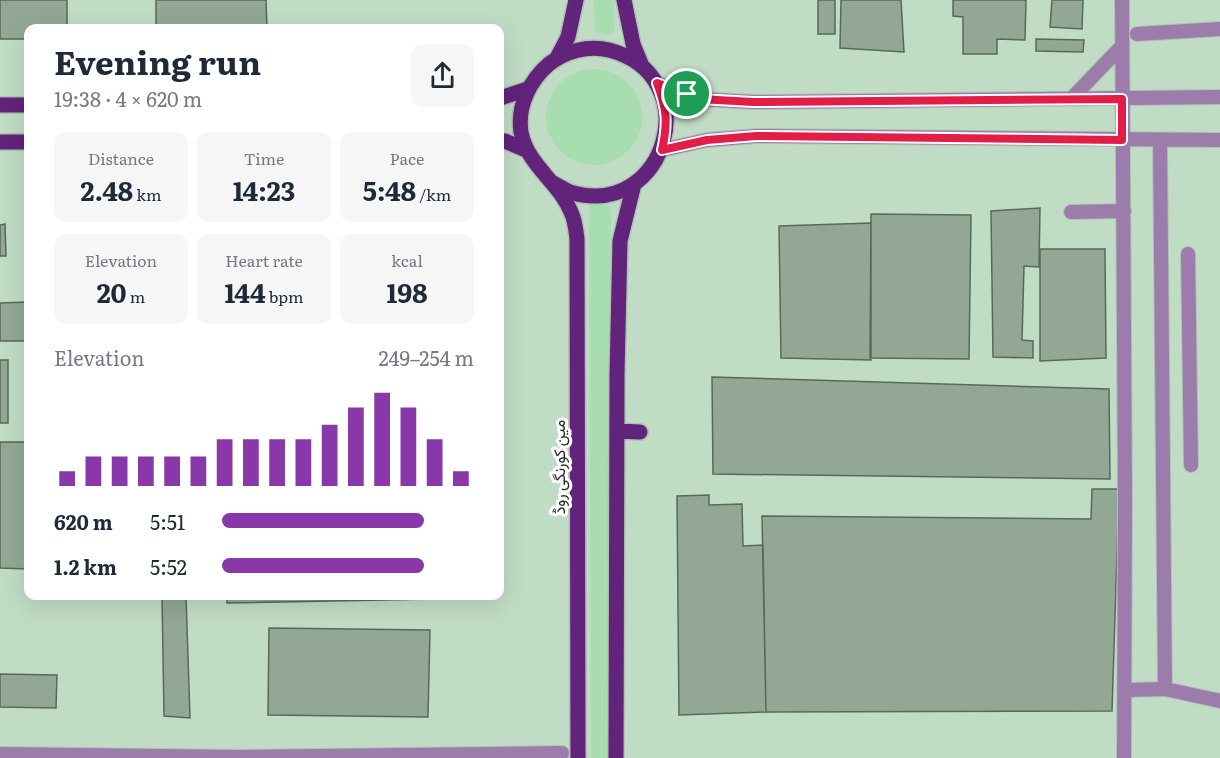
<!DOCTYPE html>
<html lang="en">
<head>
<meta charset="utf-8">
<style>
	body { margin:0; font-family:Literata,Vazirmatn,serif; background:#f6f6f7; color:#1f2937; height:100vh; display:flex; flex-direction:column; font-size:22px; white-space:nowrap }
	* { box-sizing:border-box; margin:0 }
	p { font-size:20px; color:#747a83 }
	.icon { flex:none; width:33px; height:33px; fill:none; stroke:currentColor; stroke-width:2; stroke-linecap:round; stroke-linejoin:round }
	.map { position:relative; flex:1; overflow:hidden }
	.panel { position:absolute; left:24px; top:24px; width:480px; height:576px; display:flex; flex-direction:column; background:#fff; border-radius:12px; box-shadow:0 6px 24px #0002 }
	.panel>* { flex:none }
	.pin { position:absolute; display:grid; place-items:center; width:51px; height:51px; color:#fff; margin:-26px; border:3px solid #fff; border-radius:50%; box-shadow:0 2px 6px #0007 }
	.round { display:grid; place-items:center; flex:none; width:63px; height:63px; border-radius:12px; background:#f6f6f7 }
	.summary { display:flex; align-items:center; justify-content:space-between; height:102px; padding:0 30px }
	h1 { font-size:33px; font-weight:700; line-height:45px }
	.metrics { display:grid; grid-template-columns:repeat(3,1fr); gap:9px; height:102px; padding:6px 30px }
	.metrics div { display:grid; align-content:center; border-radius:12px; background:#f6f6f7; text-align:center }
	.metrics b { font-size:26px; font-weight:700 }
	.metrics small { font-size:16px; font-weight:400 }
	.metrics p { font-size:16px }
	.chart { height:168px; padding:12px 30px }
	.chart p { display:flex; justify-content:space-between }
	.chart svg { width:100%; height:108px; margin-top:6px; stroke:#8838a8; stroke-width:6 }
	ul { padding:0 30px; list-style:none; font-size:20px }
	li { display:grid; grid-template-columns:96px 72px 1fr; align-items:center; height:45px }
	li i { height:15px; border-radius:8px; background:#8838a8 }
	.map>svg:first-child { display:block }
	.built { fill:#c1dcc5; fill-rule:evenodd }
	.green { fill:#a8ddb0 }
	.building { fill:#92a895; stroke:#566a59; stroke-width:1.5 }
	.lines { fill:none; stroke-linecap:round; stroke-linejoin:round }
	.minor-casing { stroke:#afc2b2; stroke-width:16 }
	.major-casing { stroke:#afc2b2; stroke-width:18 }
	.minor { stroke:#9c7cab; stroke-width:14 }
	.major { stroke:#62237a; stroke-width:15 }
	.route-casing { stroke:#fff; stroke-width:12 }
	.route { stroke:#e11d48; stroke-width:8 }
	.labels { text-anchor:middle; stroke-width:6; stroke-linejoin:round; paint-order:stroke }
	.street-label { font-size:16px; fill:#272f28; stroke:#fff }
</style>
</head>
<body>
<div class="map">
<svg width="1220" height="758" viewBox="0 0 1220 758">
	<rect width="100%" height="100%" fill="#d1e7d4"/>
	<!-- built -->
	<path class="built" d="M0,0h1220v758h-1220zM28,28h472v568h-472z"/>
	<!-- green -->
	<path class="green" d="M594,0h20v31l-6,4 -13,-4z
		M546 117a48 48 0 1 1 96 0a48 48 0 1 1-96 0Z
		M596,202l15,5 -4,551h-16l-2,-554z"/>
	<!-- building -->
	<path class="building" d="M0,0h67v28h-39v11h-28z
		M156,0h110l1,28h-111z
		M818,0h17v34h-17z
		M841,0h60l3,52 -64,-4z
		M953,0h73l-1,40 -28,-1v15h-34v-37l-10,-1z
		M1052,0h31l-1,29 -32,-2z
		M1036,39l48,1 -1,12 -47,-1z
		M1040,208l-1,59 -15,-1 -2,74 11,1v17l-40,-1 -2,-146z
		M871,214l100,1 -2,144 -99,-1z
		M871,223v137l-90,-2 -2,-132z
		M5,224l1,32h-6v-31z
		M1040,249h65l1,109 -66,3z
		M28,302v39h-28v-38z
		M0,360h8v63h-8z
		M712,377l397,12 1,90 -397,-5z
		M0,442h28v127l-28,-1z
		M1092,489h27l-7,222 -346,1 -4,-196 329,3z
		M709,495v10l33,-1 1,42 20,-1 3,167 -87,3 -2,-219z
		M162,596h24l4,122 -26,-2z
		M227,596h259v2l-259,5z
		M269,628l161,2 -2,87 -160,-2z
		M0,674l57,1 -1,33 -56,-1z"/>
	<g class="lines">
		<!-- minor casing -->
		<g class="minor-casing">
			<path id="minor" d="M1122,0l3,500 -1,258
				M1137,34l83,-5
				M657,83l42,16 54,3 467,-5
				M1072,98l50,-52
				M1160,140l5,549
				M662,150l45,-10 49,-4 464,4
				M1071,212l53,-1
				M1188,254l3,211
				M1125,690l40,-1 55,12
				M0,754l240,3 322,-4"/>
		</g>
		<!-- major casing -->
		<g class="major-casing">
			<path id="major" d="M624,0l9,44 9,22
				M557,58l11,-21 8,-37
				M500,98l28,-9
				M0,105h28
				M500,141h5l21,9
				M0,142h28
				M553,183c6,3 13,8 20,10 95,25 134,-118 36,-143 -21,-5 -43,1 -60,14 -19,16 -32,42 -28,68 6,33 38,50 50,80 4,8 5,18 6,27l1,519
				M618,431l22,1
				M616,758l1,-383 3,-134 14,-57"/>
		</g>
		<!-- minor -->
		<use href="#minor" class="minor"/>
		<!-- major -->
		<use href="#major" class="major"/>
	</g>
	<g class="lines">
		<!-- route casing -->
		<g class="route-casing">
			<path id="route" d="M657,83l42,16 54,3 369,-3v41l-366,-4 -49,4 -45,10c6,-27 5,-41 -5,-67z"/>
		</g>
		<!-- route -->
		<use href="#route" class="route"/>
	</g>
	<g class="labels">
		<!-- street labels -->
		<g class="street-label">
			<text transform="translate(559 467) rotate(-90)" y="6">مین کورنگی روڈ</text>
		</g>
	</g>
</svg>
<div class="pin" style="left:687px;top:94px;background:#1e9e55"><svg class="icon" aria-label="arrive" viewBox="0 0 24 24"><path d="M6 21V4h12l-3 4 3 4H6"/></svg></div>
<section class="panel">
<div class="summary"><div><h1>Evening run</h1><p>19:38 · 4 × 620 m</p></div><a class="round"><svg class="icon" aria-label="share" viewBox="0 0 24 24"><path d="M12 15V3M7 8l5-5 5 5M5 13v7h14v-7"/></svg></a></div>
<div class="metrics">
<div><p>Distance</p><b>2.48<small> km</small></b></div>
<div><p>Time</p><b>14:23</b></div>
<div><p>Pace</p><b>5:48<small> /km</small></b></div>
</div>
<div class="metrics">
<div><p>Elevation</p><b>20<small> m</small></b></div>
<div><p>Heart rate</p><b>144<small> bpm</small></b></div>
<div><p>kcal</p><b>198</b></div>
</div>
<div class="chart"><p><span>Elevation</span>249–254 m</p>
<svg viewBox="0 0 160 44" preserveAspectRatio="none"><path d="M5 44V38M15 44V32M25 44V32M35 44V32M45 44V32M55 44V32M65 44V25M75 44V25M85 44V25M95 44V25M105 44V19M115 44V12M125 44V6M135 44V12M145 44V25M155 44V38"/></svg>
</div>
<ul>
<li><b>620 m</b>5:51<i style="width:80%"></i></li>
<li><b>1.2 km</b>5:52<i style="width:80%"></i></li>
</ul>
</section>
</div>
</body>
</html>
